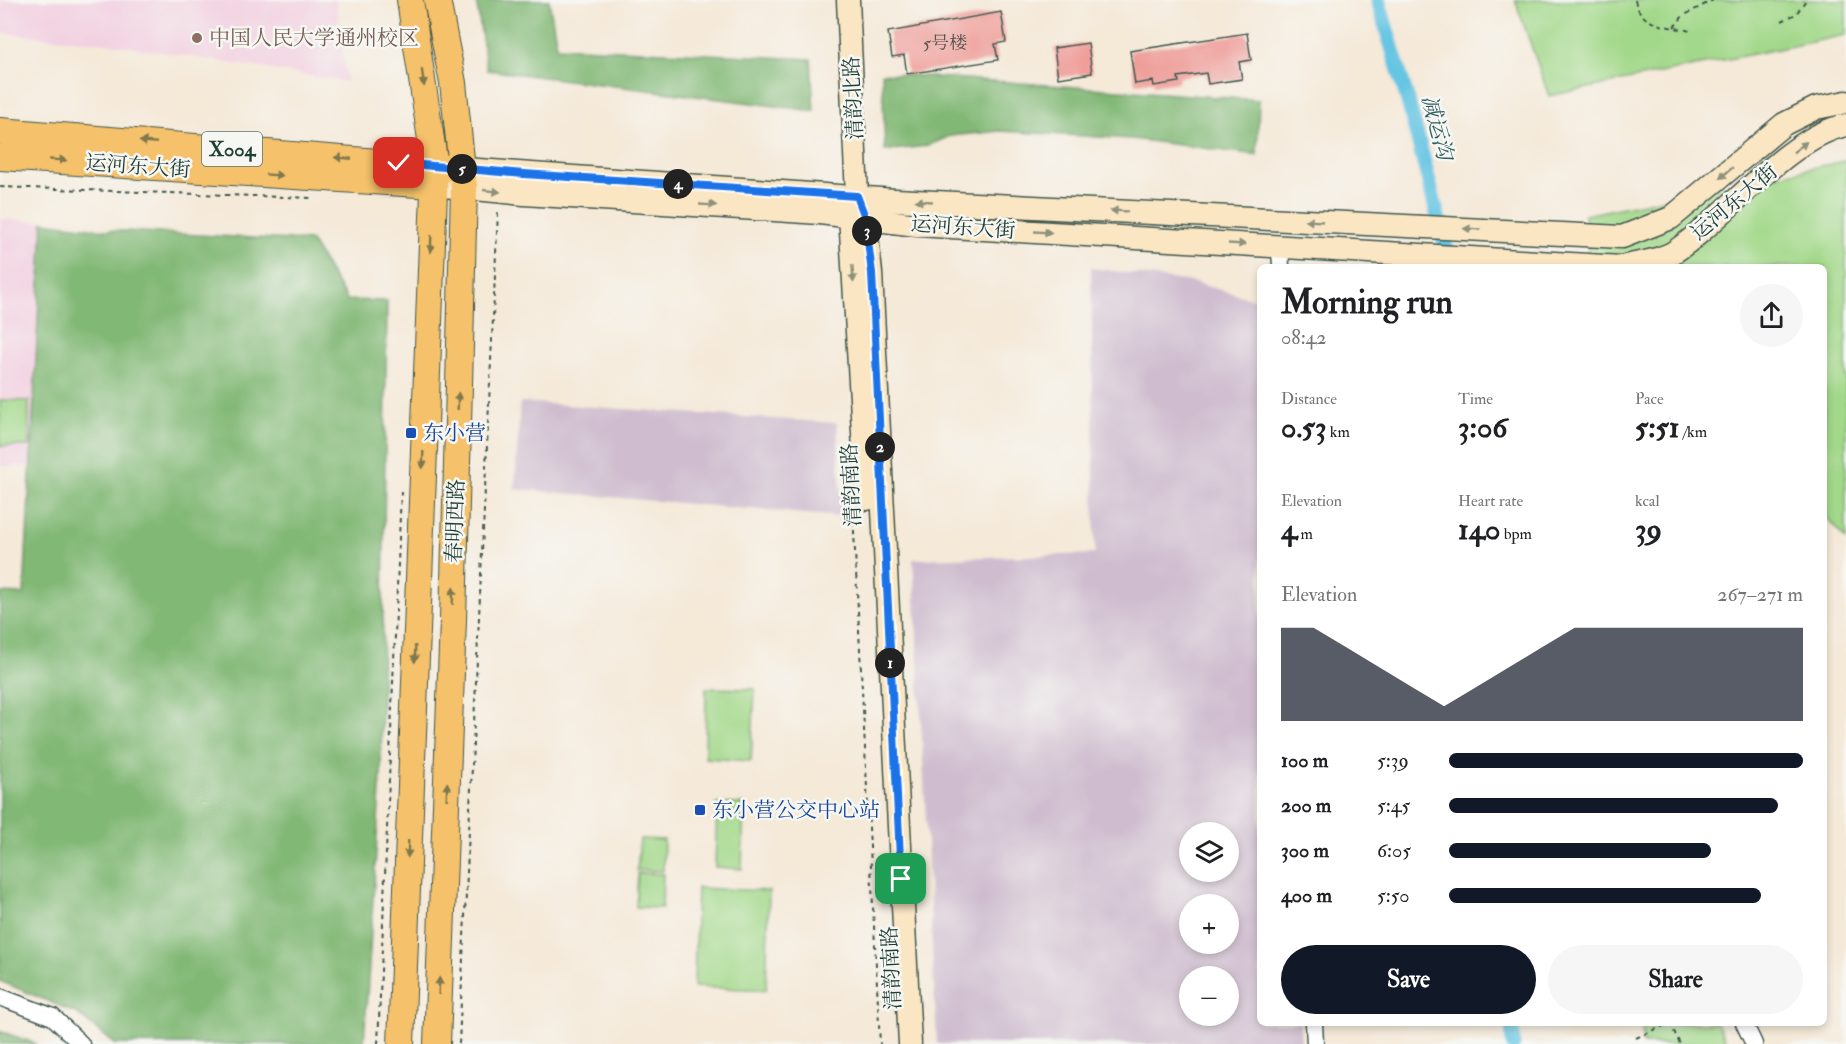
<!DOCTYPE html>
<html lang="en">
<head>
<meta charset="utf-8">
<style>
	body { margin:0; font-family:"IM FELL Double Pica","Noto Serif SC",serif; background:#f6f6f6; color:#202124; height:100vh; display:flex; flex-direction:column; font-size:22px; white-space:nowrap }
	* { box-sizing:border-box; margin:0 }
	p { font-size:20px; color:#757577 }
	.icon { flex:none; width:33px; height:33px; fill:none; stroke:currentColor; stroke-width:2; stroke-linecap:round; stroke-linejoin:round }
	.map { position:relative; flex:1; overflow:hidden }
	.details { position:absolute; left:1257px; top:264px; width:570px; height:762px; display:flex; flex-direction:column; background:#fff; border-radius:9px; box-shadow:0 3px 9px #0003 }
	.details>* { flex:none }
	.fabs { position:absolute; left:1179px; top:822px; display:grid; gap:12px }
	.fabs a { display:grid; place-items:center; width:60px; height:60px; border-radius:50%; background:#fff; box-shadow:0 3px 9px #0003; font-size:30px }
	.pin { position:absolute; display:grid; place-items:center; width:51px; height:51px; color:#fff; margin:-26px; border-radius:12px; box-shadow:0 3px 9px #0006 }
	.km { position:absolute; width:30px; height:30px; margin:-15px; border-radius:50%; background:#222; color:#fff; font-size:16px; line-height:30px; text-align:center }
	.round { display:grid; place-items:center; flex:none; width:63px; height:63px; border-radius:32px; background:#f6f6f6 }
	.headline { display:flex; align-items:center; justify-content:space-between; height:102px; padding:0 24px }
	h1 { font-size:33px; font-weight:800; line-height:45px }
	.metrics { display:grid; grid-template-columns:repeat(3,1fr); gap:9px; height:102px; padding:6px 24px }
	.metrics div { display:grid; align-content:center }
	.metrics b { font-size:30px; font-weight:800 }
	.metrics small { font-size:16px; font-weight:400 }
	.metrics p { font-size:16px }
	.chart { height:168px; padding:12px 24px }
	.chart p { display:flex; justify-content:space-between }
	.chart svg { width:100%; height:108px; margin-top:6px; fill:#111827; opacity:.7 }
	.button { display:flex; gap:12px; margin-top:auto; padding:12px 24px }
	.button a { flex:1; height:69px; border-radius:36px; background:#111827; color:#fff; font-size:24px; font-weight:800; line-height:69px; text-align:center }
	.button a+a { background:#f6f6f6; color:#202124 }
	ul { padding:0 24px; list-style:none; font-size:20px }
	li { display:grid; grid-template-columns:96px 72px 1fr; align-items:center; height:45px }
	li i { height:15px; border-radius:8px; background:#111827 }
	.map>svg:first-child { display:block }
	.built { fill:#f2cfe0 }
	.industrial { fill:#cfbdcf; fill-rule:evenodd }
	.green { fill:#a2d889; stroke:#608a5e; stroke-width:1.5 }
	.forest { fill:#81b875; stroke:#507a54; stroke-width:1.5 }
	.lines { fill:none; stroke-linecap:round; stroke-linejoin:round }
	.canal { stroke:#65c5e3; stroke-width:15 }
	.building { fill:#ef9e9a }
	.street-casing { stroke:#3f574d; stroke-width:19 }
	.secondary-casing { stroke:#3f574d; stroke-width:25 }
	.primary-casing { stroke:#3f574d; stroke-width:28 }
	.path { stroke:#3f574d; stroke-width:2; stroke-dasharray:4.5 4.5; stroke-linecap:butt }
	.street { stroke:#fff; stroke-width:16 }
	.secondary { stroke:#fbe6c4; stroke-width:22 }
	.primary { stroke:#f5c16b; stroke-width:26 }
	.oneway { fill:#7f784d }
	.oneway2 { fill:#8d927c }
	.route-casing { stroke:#fff; stroke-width:12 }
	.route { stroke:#1a73e8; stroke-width:8 }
	.education-dot { fill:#8d6e63; stroke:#f6f6f2; stroke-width:2 }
	.transit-dot { fill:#1a4fb4; stroke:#f6f6f2; stroke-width:2 }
	.labels { text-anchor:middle; stroke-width:5; stroke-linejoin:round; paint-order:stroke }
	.number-label { font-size:18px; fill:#53554e }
	.shield { fill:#f6f6f2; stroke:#60746d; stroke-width:1.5 }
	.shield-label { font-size:20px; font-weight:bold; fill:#1f3d34 }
	.education-label { font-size:21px; fill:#785e54; stroke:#f6f6f2; text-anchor:start }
	.street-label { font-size:21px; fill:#1f3d34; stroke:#f6f6f2 }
	.transit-label { font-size:21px; fill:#164399; stroke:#f6f6f2; text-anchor:start }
	.water-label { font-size:22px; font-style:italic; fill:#305f60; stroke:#f6f6f2 }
</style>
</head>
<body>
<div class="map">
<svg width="1846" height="1044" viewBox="0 0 1846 1044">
	<rect width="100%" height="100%" fill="#f6f6f2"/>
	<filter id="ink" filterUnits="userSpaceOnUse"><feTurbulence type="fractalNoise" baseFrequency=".0167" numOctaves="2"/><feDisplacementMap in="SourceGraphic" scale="12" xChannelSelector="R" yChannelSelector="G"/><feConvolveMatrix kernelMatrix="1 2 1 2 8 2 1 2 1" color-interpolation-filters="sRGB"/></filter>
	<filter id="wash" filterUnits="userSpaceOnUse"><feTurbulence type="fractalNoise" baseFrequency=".008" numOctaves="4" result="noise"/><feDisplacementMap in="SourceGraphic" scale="24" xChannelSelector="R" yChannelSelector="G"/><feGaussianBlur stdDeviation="1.35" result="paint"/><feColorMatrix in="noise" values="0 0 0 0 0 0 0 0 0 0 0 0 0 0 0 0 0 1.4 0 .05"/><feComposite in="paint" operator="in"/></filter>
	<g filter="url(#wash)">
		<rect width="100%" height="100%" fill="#f5e9d8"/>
		<!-- built -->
		<path class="built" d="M0,0h336l11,82 -242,-39 -105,-10z
			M0,219l43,3 -12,244h-31z"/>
		<!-- industrial -->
		<path class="industrial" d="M1091,268l101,14 68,19v722h40l1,21h-364l-24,-485 182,-5zM1190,832h38v40h-38zM1190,904h38v40h-38zM1190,976h38v40h-38z
			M520,402l317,21 5,94 -327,-28z"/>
		<!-- green -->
		<path class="green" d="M1515,0h331v35l-297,61z
			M1846,161v379l-22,-26v-247h-235l-4,-52z
			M0,400l29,1v45h-29z
			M706,688l49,1 -4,72 -46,-3z
			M717,804h27l-2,65 -27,-2z
			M640,839l24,1 -1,31 -26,-1z
			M638,873l25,1 -1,34 -26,-1z
			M697,888l72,3 -3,99 -72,-3z
			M1642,1023h75l10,21h-84z"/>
		<!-- forest -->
		<path class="forest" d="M476,0h73l8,47 254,12 3,52 -327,-41z
			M882,73l377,27 -2,55 -125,-16 -132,-8 -50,5 -23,10 -42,5z
			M43,222l63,8 205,11 36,59 40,1 -6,473 -17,270h-249l-39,-31 -76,-32v-388l24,1z
			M0,1031l37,13h-37z"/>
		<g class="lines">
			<!-- canal -->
			<path class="canal" d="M1378,0l30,101 42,162
				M1512,1023l1,21"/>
		</g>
		<g id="blocks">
			<!-- building -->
			<path class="building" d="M1001,12l5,30 -11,2 3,16 -91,14 -3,-19 -12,2 -4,-25z
				M1247,33l4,27 -12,2 3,17 -34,5 -2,-11 -28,4 1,5 -25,4 -1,-5 -18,3 -5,-33z
				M1088,43l4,30 -34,5 -4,-30z"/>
		</g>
	</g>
	<g filter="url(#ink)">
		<use href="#blocks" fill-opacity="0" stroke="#3f574d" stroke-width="1.5"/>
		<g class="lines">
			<!-- street casing -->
			<g class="street-casing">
				<path id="street" d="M1280,247l1,20
					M0,997l53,20 28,27
					M1314,1023l1,21
					M1744,1023l10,21"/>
			</g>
			<!-- secondary casing -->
			<g class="secondary-casing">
				<path id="secondary" d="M848,0l9,196 8,21 6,56 39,771
					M464,169l431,31 727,37 49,-19 113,-94 32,-16 30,-6
					M434,185l90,9 296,19 97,12 704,42c15,-4 39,-6 53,-15 51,-33 113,-115 172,-127
					M855,203l-5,12 17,284"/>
			</g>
			<!-- primary casing -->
			<g class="primary-casing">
				<path id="primary" d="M437,0l16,83 11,105 -11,433 -16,423
					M0,131l451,37
					M0,157l434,28
					M401,1044l34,-878 -25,-166"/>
			</g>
			<!-- path -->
			<path class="path" d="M1635,0c6,28 32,25 55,31
				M1782,21l14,-7 10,-14
				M1674,27l9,-11 30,-16
				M0,187l312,11
				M853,512l27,532
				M1670,1023l10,21
				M1636,1038l34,-15
				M378,1044l23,-553
				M459,1044l39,-833"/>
			<!-- street -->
			<use href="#street" class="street"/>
			<!-- secondary -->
			<use href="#secondary" class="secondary"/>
			<!-- primary -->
			<use href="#primary" class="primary"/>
		</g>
		<!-- one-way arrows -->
		<defs><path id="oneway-solid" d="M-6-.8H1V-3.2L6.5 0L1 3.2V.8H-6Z" transform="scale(1.5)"/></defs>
		<g class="oneway">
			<use href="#oneway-solid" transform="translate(423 78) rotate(82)"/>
			<use href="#oneway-solid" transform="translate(148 142) rotate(-175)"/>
			<use href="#oneway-solid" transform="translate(343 158) rotate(-175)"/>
			<use href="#oneway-solid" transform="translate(58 160) rotate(3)"/>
			<use href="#oneway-solid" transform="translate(274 175) rotate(4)"/>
			<use href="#oneway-solid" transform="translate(431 244) rotate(92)"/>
			<use href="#oneway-solid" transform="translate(458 401) rotate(-88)"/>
			<use href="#oneway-solid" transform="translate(423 460) rotate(92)"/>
			<use href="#oneway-solid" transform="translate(453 596) rotate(-88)"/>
			<use href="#oneway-solid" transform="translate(415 654) rotate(92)"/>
			<use href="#oneway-solid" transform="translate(447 791) rotate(-88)"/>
			<use href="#oneway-solid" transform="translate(408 849) rotate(92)"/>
			<use href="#oneway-solid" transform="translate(439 986) rotate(-88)"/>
		</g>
		<g class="oneway2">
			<use href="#oneway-solid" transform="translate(1800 147) rotate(-38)"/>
			<use href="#oneway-solid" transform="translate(1726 173) rotate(140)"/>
			<use href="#oneway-solid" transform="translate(492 191) rotate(6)"/>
			<use href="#oneway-solid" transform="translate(924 201) rotate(-177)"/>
			<use href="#oneway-solid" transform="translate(708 205) rotate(3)"/>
			<use href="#oneway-solid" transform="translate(1119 211) rotate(-177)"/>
			<use href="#oneway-solid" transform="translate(1314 221) rotate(-177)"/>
			<use href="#oneway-solid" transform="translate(1472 229) rotate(-177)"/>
			<use href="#oneway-solid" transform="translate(1043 232) rotate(3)"/>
			<use href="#oneway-solid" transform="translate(1237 244) rotate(3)"/>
			<use href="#oneway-solid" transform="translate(853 274) rotate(86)"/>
		</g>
	</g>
	<g class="lines" filter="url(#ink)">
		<!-- route casing -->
		<g class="route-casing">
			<path id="route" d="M399,163l125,11 333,22 8,21 7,56 29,606"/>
		</g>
		<!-- route -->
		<use href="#route" class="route"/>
	</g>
	<!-- markers -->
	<circle class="education-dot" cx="197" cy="38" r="6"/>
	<g class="transit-dot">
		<rect x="405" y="427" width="12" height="12" rx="3"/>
		<rect x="694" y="804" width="12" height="12" rx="3"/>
	</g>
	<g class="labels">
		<!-- number labels -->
		<g class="number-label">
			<text x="945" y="49">5号楼</text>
		</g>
		<!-- shield labels -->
		<rect class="shield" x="202" y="132" width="60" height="34" rx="4.5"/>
		<g class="shield-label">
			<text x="232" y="156">X004</text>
		</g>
		<!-- education labels -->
		<g class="education-label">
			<text x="209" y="45">中国人民大学通州校区</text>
		</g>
		<!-- street labels -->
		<g class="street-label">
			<text transform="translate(853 98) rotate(-93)" y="7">清韵北路</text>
			<text transform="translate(138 166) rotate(4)" y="7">运河东大街</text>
			<text transform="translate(1734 202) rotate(-40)" y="7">运河东大街</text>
			<text transform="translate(963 227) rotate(4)" y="7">运河东大街</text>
			<text transform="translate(851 485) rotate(-93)" y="7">清韵南路</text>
			<text transform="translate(455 521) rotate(-88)" y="7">春明西路</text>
			<text transform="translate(891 968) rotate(-93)" y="7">清韵南路</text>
		</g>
		<!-- transit labels -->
		<g class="transit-label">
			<text x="423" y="440">东小营</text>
			<text x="712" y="817">东小营公交中心站</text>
		</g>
		<!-- water labels -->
		<g class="water-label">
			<text transform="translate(1438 127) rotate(75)" y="8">减运沟</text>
		</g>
	</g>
</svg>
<div class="fabs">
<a><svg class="icon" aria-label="layers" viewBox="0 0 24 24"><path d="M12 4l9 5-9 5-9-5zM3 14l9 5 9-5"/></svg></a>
<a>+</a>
<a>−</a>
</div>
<div class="pin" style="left:901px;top:879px;background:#1e9e55"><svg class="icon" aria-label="arrive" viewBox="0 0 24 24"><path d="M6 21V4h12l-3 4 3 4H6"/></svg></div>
<div class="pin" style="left:399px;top:163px;background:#d93025"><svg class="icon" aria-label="check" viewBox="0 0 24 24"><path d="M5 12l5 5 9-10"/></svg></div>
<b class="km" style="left:890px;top:663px">1</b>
<b class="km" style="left:880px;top:447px">2</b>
<b class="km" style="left:867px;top:231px">3</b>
<b class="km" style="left:678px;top:184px">4</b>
<b class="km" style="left:462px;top:169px">5</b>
<section class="details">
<div class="headline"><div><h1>Morning run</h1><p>08:42</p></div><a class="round"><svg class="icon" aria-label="share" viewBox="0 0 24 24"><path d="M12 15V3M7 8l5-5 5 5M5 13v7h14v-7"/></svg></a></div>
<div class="metrics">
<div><p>Distance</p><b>0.53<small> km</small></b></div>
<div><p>Time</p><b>3:06</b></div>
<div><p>Pace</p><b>5:51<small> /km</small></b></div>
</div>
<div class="metrics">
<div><p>Elevation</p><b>4<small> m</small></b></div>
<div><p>Heart rate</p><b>140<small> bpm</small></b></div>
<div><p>kcal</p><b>39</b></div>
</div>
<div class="chart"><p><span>Elevation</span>267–271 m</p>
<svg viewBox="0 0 160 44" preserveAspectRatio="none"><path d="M0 44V6L10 6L20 14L30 22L40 30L50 38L60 30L70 22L80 14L90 6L100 6L110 6L120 6L130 6L140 6L150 6L160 6V44z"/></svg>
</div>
<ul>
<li><b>100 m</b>5:39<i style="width:100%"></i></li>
<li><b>200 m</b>5:45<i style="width:93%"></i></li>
<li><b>300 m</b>6:05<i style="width:74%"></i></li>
<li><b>400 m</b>5:50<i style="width:88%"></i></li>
</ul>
<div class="button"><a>Save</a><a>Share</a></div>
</section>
</div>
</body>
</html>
